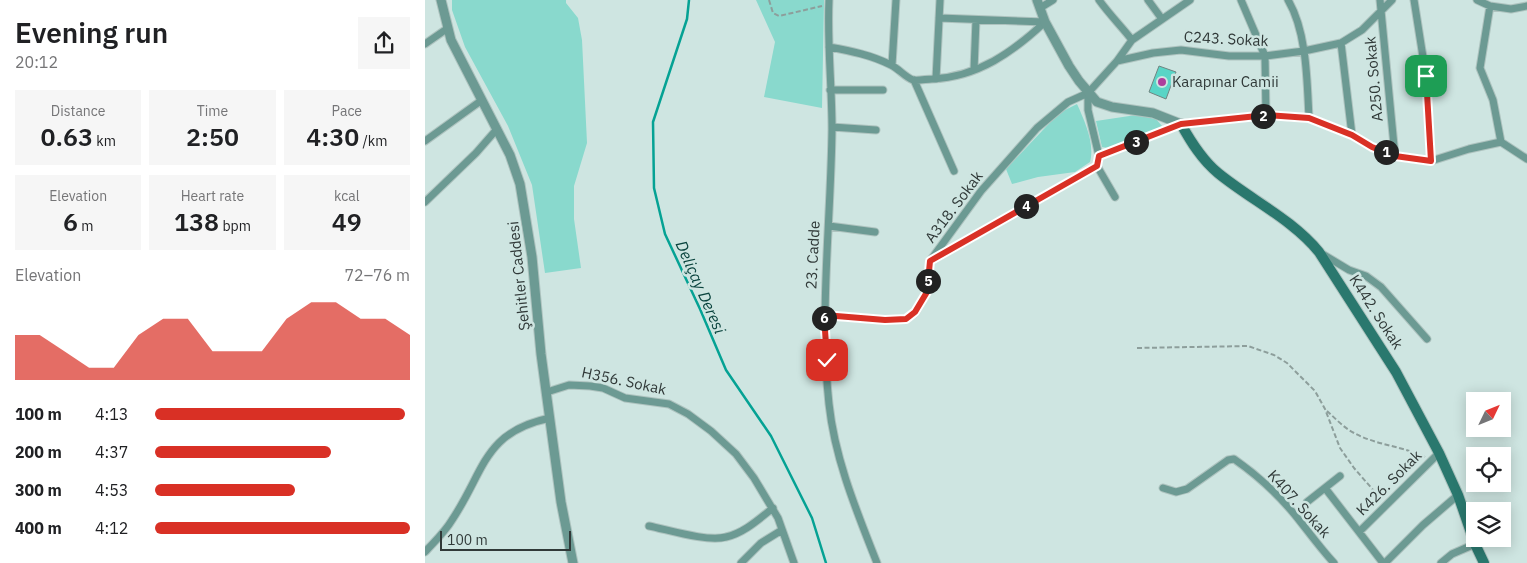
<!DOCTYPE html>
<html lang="en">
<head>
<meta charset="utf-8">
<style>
	body { margin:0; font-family:"IBM Plex Sans",sans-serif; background:#f6f6f6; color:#202124; height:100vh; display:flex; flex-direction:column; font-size:19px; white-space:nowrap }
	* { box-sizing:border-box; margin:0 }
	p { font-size:16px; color:#757577 }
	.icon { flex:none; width:28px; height:28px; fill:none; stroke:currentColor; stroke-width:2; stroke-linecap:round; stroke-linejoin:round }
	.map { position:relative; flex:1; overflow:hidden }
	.panel { display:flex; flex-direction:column; background:#fff; width:425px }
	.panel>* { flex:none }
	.needle { width:32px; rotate:47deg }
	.controls { position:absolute; left:1041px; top:392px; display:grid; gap:10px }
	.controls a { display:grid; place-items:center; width:45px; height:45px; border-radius:0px; background:#fff; box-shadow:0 2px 12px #0003; font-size:25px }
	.scale { position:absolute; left:15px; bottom:12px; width:131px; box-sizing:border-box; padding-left:5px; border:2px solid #303938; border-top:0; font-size:14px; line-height:18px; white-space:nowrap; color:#303938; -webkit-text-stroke:4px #cee5e1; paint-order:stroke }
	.pin { position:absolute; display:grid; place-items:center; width:42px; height:42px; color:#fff; margin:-21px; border-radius:10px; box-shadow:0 2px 8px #0006 }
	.km { position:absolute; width:25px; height:25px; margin:-12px; border-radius:50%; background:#222; color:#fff; font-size:14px; line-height:25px; text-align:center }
	.round { display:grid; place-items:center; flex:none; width:52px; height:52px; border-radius:0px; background:#f6f6f6 }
	.overview { display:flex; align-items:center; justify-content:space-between; height:85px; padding:0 15px }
	h1 { font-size:28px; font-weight:600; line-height:38px }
	.stats { display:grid; grid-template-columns:repeat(3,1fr); gap:8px; height:85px; padding:5px 15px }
	.stats div { display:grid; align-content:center; border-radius:0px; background:#f6f6f6; text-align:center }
	.stats b { font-size:25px; font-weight:600 }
	.stats small { font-size:14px; font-weight:400 }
	.stats p { font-size:14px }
	.chart { height:140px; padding:10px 15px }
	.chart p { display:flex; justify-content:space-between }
	.chart svg { width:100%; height:90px; margin-top:5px; fill:#d93025; opacity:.7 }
	ul { padding:0 15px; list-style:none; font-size:16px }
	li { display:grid; grid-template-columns:80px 60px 1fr; align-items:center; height:38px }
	li i { height:12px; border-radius:6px; background:#d93025 }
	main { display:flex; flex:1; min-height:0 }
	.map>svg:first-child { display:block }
	.green { fill:#89d9cd }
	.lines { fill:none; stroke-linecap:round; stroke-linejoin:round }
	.stream { stroke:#05a294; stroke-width:2.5 }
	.building { fill:#59d5c6; stroke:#708581 }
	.minor-casing { stroke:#aec3bf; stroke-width:9 }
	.tertiary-casing { stroke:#aec3bf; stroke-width:11 }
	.secondary-casing { stroke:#aec3bf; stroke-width:12 }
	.path { stroke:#8d9e9b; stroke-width:2; stroke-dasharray:5 2.5; stroke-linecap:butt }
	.minor { stroke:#6c9a93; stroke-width:7 }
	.tertiary { stroke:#6c9a93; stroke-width:9 }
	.secondary { stroke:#2a786e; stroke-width:10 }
	.route-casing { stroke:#fff; stroke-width:10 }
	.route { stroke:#d93025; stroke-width:6 }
	.poi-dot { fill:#ad3f9c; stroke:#cee5e1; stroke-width:2 }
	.labels { text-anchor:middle; stroke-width:5; stroke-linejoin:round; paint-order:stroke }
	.street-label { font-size:15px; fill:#303938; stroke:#cee5e1 }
	.poi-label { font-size:15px; fill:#303938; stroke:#cee5e1; text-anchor:start }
	.water-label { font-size:16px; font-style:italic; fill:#0a443e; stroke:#cee5e1 }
</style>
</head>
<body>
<main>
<section class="panel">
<div class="overview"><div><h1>Evening run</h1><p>20:12</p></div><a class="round"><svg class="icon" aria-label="share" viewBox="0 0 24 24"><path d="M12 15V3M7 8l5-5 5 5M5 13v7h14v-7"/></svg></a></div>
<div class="stats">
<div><p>Distance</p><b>0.63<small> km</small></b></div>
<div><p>Time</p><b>2:50</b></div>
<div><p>Pace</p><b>4:30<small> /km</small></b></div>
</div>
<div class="stats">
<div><p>Elevation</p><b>6<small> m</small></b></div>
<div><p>Heart rate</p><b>138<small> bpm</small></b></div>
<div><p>kcal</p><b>49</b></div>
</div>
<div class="chart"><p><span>Elevation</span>72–76 m</p>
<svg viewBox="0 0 160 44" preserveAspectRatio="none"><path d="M0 44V22L10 22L20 30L30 38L40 38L50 22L60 14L70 14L80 30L90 30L100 30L110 14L120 6L130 6L140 14L150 14L160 22V44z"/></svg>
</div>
<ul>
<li><b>100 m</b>4:13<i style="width:98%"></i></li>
<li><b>200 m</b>4:37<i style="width:69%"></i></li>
<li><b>300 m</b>4:53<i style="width:55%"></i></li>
<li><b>400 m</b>4:12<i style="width:100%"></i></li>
</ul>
</section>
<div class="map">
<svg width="1102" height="563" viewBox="0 0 1102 563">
	<rect width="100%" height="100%" fill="#cee5e1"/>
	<!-- green -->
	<path class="green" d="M27,0h114v3l12,15 4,22 5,103 -13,43v33l7,49 -36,5 -13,-88 -24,-59 -43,-79 -13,-37z
		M331,0h68l-2,108 -58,-11 11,-55z
		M652,104c8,18 18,40 13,58l-15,10 -37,5 -26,7 -6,-15 53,-56z
		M711,115l20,4 6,7 -13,8 -41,14 -6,-1 -6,-26z"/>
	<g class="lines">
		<!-- stream -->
		<path class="stream" d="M264,0l-2,19 -34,103 1,66 11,46 35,75 26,61 45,66 41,82 14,45"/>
	</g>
	<!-- building -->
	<path class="building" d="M734,66l17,6 -10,27 -17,-7z"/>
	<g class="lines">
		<!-- minor casing -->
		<g class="minor-casing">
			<path id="minor" d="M404,0c-2,43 3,86 3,129 -1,91 -13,184 -3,275 6,56 28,108 48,159
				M674,0c10,14 22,26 33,40
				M723,0l14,19
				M816,0l24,56 1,59
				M863,0c19,32 19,81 21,118
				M955,0l15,156
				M989,0l12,76 5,85
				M1052,0l13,6 21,3 16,-3
				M1065,6l-10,62 13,32 8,42
				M615,8l13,-8
				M514,18l106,4
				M916,43l11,92
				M0,44l23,-16
				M404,47c22,4 42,8 62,18 8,4 14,12 22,15 5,1 14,-1 19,-1 46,-2 81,-27 113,-57
				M692,61l15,-21 58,-40
				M467,65l4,-65
				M549,70l2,-50
				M511,79l4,-79
				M489,80l40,91
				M405,90h53
				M663,93v17l11,46 -2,10 18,31
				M407,127l44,3
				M0,141l57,-41
				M674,156l82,-32 85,-9 43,3 43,17 20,12 23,9 36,5 38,-12 32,-7 26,17
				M0,202l51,-49 21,-24
				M404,226l46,6
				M894,252l30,18 17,6 15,11 46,52
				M509,259l163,-93
				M399,315l61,5 21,-1 9,-6 12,-21 3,-31 51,-70 56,-63 31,-26 20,-9 29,-32 36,-8 28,-3 48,6h36l39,-5 37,-8 21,-13 30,-30
				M122,392l22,-7 21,1 13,2 22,10 44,6 19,10 23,17 25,23 18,24 24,40 16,45
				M738,488l13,4 11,-3 41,-29 6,-1c23,16 43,34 61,56 13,16 25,33 39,48
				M900,488l58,75
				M882,502l33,-26
				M224,526c20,4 58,16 77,11 18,-4 33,-18 47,-29
				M934,532l80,-79
				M0,552c9,-10 20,-20 27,-32 33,-49 31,-88 98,-102
				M316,563l20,-20 21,-13
				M960,563l38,-38 35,-30
				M1016,563l11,-9 23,-10"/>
		</g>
		<!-- tertiary casing -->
		<g class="tertiary-casing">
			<path id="tertiary" d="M16,0l10,40 59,115 10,29 12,73 9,97 20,148 12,61
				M612,0l8,22 24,44 10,15 18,21 15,5 41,6 28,11"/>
		</g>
		<!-- secondary casing -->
		<g class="secondary-casing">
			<path id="secondary" d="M756,124c10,18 21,36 37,49 33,27 74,46 101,79l77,120 43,81 19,42 17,49 9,19"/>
		</g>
		<!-- path -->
		<path class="path" d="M344,0l4,13 6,3 43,-10
			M712,348l111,-2 26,9 13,8 28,28 10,18 15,39 14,20 27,31
			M902,411c8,7 17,17 27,22 22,12 48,13 71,24"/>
		<!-- minor -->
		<use href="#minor" class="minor"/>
		<!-- tertiary -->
		<use href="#tertiary" class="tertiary"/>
		<!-- secondary -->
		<use href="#secondary" class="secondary"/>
	</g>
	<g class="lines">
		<!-- route casing -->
		<g class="route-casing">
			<path id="route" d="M402,360l-3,-45 61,5 21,-1 9,-7 12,-20 3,-31 167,-95 2,-10 82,-32 86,-9 42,3 43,17 20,12 23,9 36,5 -5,-85"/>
		</g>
		<!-- route -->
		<use href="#route" class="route"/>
	</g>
	<!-- markers -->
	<circle class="poi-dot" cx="737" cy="82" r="5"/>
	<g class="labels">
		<!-- street labels -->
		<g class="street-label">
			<text transform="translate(801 39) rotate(3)" y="5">C243. Sokak</text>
			<text transform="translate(949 79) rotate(-95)" y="5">A250. Sokak</text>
			<text transform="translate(529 207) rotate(-53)" y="5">A318. Sokak</text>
			<text transform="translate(388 255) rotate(-87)" y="5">23. Cadde</text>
			<text transform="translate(94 276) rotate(-96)" y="5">Şehitler Caddesi</text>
			<text transform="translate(951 312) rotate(57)" y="5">K442. Sokak</text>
			<text transform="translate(199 381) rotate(12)" y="5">H356. Sokak</text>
			<text transform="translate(964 483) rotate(-45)" y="5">K426. Sokak</text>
			<text transform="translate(874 504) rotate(48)" y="5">K407. Sokak</text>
		</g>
		<!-- poi labels -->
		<g class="poi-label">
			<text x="747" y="87">Karapınar Camii</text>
		</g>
		<!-- water labels -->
		<g class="water-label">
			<text transform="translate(276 287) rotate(66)" y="6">Deliçay Deresi</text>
		</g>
	</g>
</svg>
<div class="controls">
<a><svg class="needle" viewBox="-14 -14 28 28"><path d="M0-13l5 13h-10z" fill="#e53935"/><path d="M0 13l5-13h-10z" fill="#757577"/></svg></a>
<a><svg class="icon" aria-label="locate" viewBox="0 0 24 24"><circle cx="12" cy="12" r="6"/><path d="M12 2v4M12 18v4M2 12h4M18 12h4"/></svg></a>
<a><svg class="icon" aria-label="layers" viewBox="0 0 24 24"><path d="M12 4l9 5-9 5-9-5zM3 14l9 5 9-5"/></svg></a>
</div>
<div class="scale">100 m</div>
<div class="pin" style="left:1001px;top:76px;background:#1e9e55"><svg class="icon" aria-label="arrive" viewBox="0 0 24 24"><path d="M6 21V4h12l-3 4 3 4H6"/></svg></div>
<div class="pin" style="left:402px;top:360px;background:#d93025"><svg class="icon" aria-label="check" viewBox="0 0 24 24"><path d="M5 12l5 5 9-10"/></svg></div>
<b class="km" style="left:961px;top:152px">1</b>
<b class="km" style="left:838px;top:116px">2</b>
<b class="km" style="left:711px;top:142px">3</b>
<b class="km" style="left:601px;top:206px">4</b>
<b class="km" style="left:503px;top:281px">5</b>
<b class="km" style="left:399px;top:318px">6</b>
</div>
</main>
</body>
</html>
